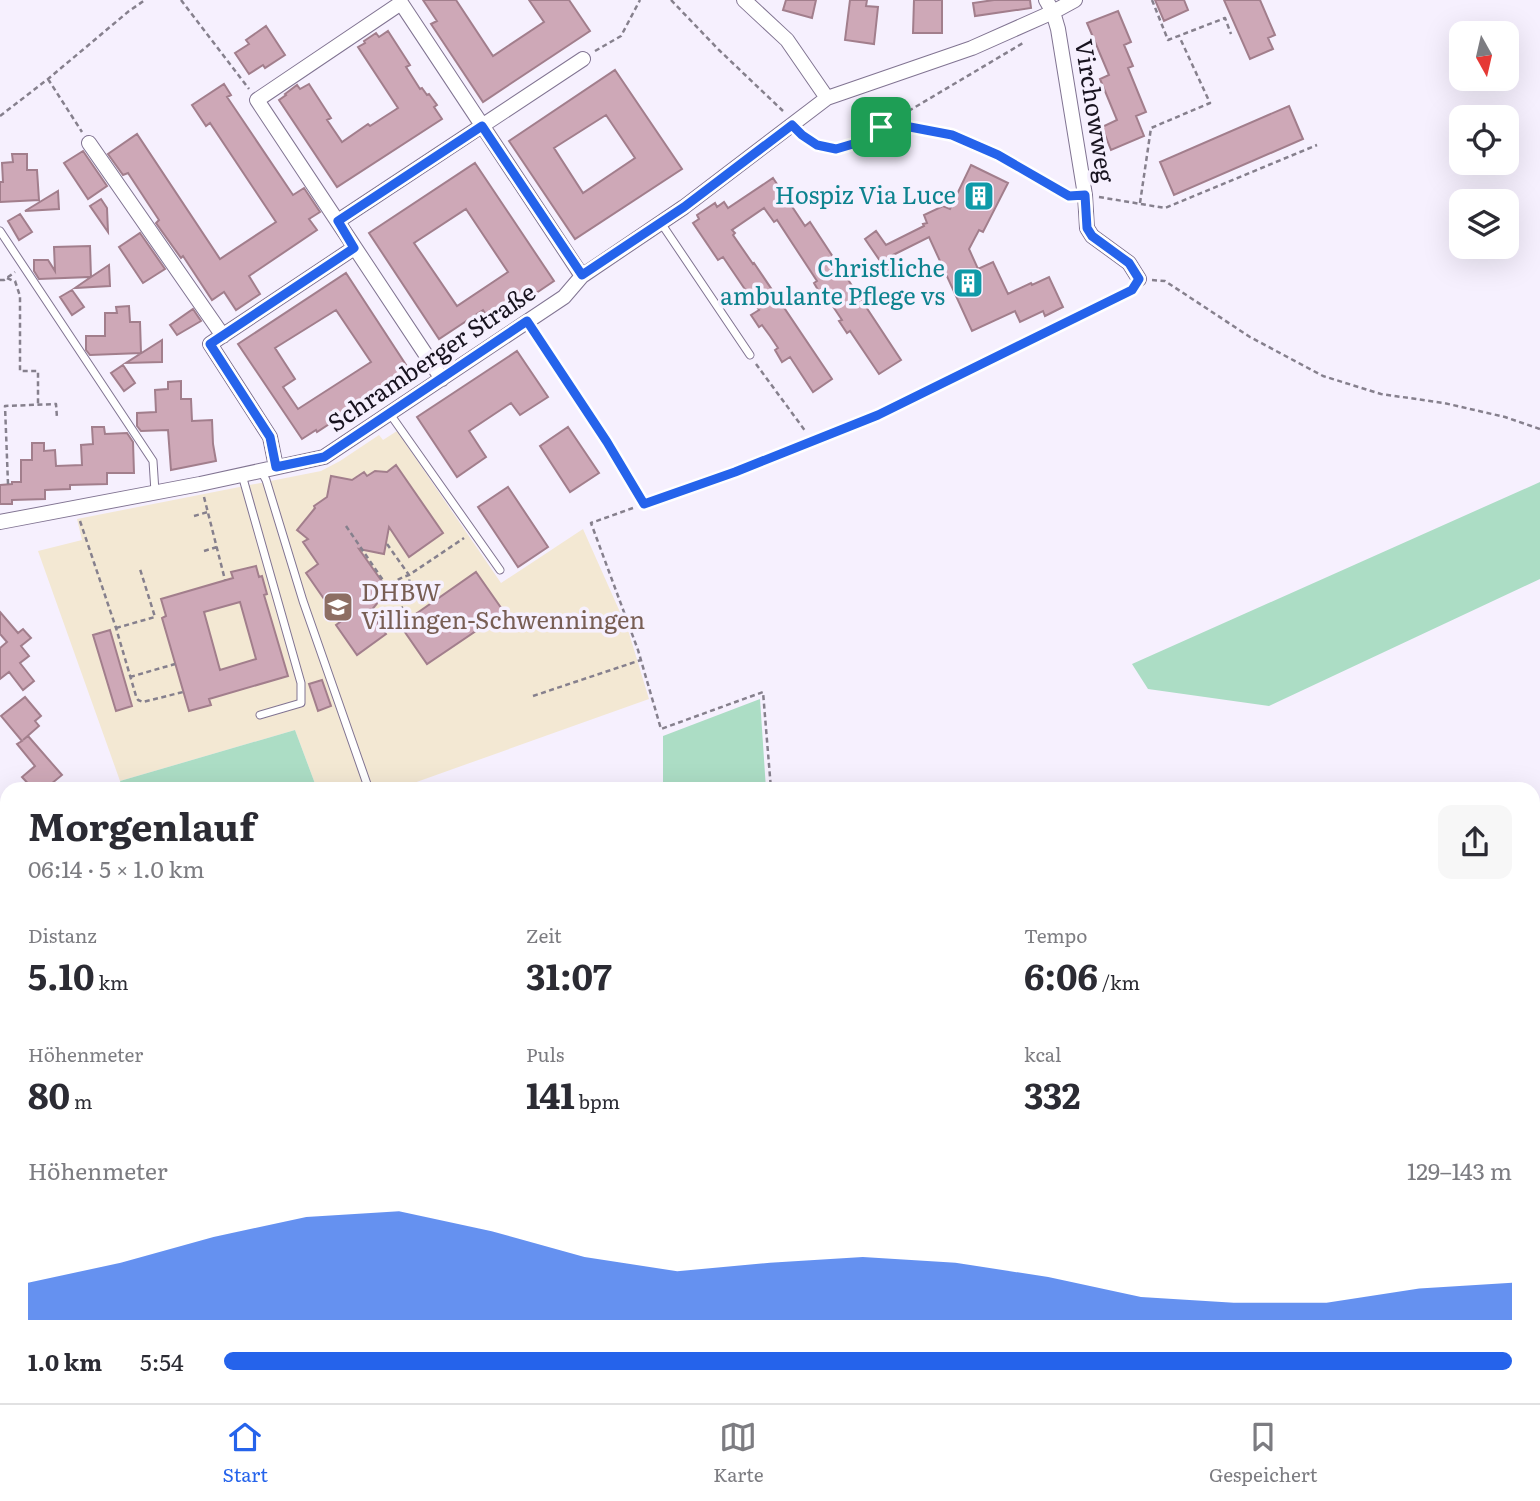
<!DOCTYPE html>
<html lang="de">
<head>
<meta charset="utf-8">
<style>
	body { margin:0; font-family:Literata,serif; background:#f7f7f7; color:#2b2b33; height:100vh; display:flex; flex-direction:column; font-size:26px; white-space:nowrap }
	* { box-sizing:border-box; margin:0 }
	p { font-size:23px; color:#7c7c81 }
	.icon { flex:none; width:38px; height:38px; fill:none; stroke:currentColor; stroke-width:2; stroke-linecap:round; stroke-linejoin:round }
	.map { position:relative; flex:1; overflow:hidden }
	.panel { position:absolute; left:0px; top:782px; width:1540px; height:621px; display:flex; flex-direction:column; background:#fff; border-radius:21px 21px 0 0; box-shadow:0 7px 28px #0002 }
	.panel>* { flex:none }
	.needle { width:46px; rotate:172deg }
	.controls { position:absolute; left:1449px; top:21px; display:grid; gap:14px }
	.controls a { display:grid; place-items:center; width:70px; height:70px; border-radius:14px; background:#fff; box-shadow:0 7px 28px #0002; font-size:35px }
	.pin { position:absolute; display:grid; place-items:center; width:60px; height:60px; color:#fff; margin:-30px; border-radius:14px; box-shadow:0 4px 10px #0006 }
	.round { display:grid; place-items:center; flex:none; width:74px; height:74px; border-radius:14px; background:#f7f7f7 }
	.overview { display:flex; align-items:center; justify-content:space-between; height:119px; padding:0 28px }
	h1 { font-size:38px; font-weight:700; line-height:52px }
	.figures { display:grid; grid-template-columns:repeat(3,1fr); gap:10px; height:119px; padding:7px 28px }
	.figures div { display:grid; align-content:center }
	.figures b { font-size:35px; font-weight:700 }
	.figures small { font-size:19px; font-weight:400 }
	.figures p { font-size:19px }
	.chart { height:196px; padding:14px 28px }
	.chart p { display:flex; justify-content:space-between }
	.chart svg { width:100%; height:126px; margin-top:7px; fill:#2563eb; opacity:.7 }
	ul { padding:0 28px; list-style:none; font-size:23px }
	li { display:grid; grid-template-columns:112px 84px 1fr; align-items:center; height:52px }
	li i { height:18px; border-radius:9px; background:#2563eb }
	.menu { display:flex; justify-content:space-around; align-items:center; height:98px; border-top:2px solid #e1e1e2; background:#fff; font-size:19px; color:#7c7c81 }
	.menu a { display:grid; justify-items:center; gap:4px }
	.menu .selected { color:#2563eb }
	.map>svg:first-child { display:block }
	.education { fill:#f3e8d3 }
	.green { fill:#acddc5 }
	.building { fill:#cea8b7; stroke:#a27e8c; stroke-width:2; fill-rule:evenodd }
	.lines { fill:none; stroke-linecap:round; stroke-linejoin:round }
	.service-casing { stroke:#817492; stroke-width:9 }
	.minor-casing { stroke:#817492; stroke-width:16 }
	.path { stroke:#86808d; stroke-width:2.5; stroke-dasharray:5 3.5; stroke-linecap:butt }
	.service { stroke:#fff; stroke-width:7 }
	.minor { stroke:#fff; stroke-width:14 }
	.route-casing { stroke:#fff; stroke-width:14 }
	.route { stroke:#2563eb; stroke-width:9 }
	.labels { text-anchor:middle; stroke-width:7; stroke-linejoin:round; paint-order:stroke }
	.street-label { font-size:24px; fill:#18131f; stroke:#f6f0fe }
	.culture-label { font-size:24px; fill:#0d838f; stroke:#f6f0fe; text-anchor:end }
	.education-label { font-size:24px; fill:#785e54; stroke:#f6f0fe; text-anchor:start }
</style>
</head>
<body>
<div class="map">
<svg width="1540" height="1403" viewBox="0 0 1540 1403">
	<rect width="100%" height="100%" fill="#f6f0fe"/>
	<!-- education -->
	<path class="education" d="M397,431l104,152 82,-54 45,101 21,69 -252,90h-80l-22,-59 -175,51 -82,-230 44,-11 -5,-21 244,-48 19,-10 39,-26 4,5z"/>
	<!-- green -->
	<path class="green" d="M1540,482v97l-271,127 -121,-17 -16,-25z
		M760,699l6,90h-103v-53z
		M295,730l22,59h-194l-3,-8z
		M1533,1176l7,2v123l-7,-3z
		M1533,1379l7,2v22h-319l1,-7h311z
		M794,1397h112l38,6h-116z"/>
	<!-- building -->
	<path class="building" d="M423,0h33l37,56 51,-34 -15,-22h40l21,31 -107,71 -52,-78 6,-3z
		M786,0h30l-4,18 -29,-8z
		M850,0h17l-1,6 12,1 -4,37 -29,-4z
		M914,0h28v33h-29z
		M994,0h36l1,8 -56,8 -2,-13z
		M1155,0h29l4,10 -24,11z
		M1224,0h36l15,35 -7,3 5,11 -23,10z
		M1118,11l13,31 -7,3 9,21 -5,2 18,44 -10,4 8,20 -33,14 -9,-23 15,-7 -17,-41 9,-4 -22,-52z
		M266,26l19,29 -20,13 -2,-3 -14,9 -14,-21 14,-9 -3,-4z
		M388,31l22,34 -4,2 14,22 2,-1 5,7 2,-1 8,11 -3,2 8,12 -105,68 -58,-87 7,-5 -1,-1 12,-9 3,4 9,-5 22,34 -4,2 15,22 26,-18 2,2 28,-18 -40,-61 7,-4 -1,-2 12,-8 3,4z
		M615,70l67,99 -107,70 -66,-98zM606,115l29,43 -52,35 -29,-45z
		M224,84l7,11 -4,2 66,98 11,-7 16,24 -11,7 8,11 -68,46 11,18 -24,16 -12,-18 -12,8 -29,-44 -2,2 -25,-35 3,-3 -31,-47 -5,2 -15,-21 29,-20 83,125 56,-37 -66,-99 -4,3 -14,-21z
		M1289,106l14,33 -129,56 -14,-33z
		M83,151l24,35 -19,13 -24,-36z
		M12,154h15v16h10l2,30 -39,2v-20h3l-1,-19 11,-1z
		M475,163l79,118 -62,42 -9,-13 -44,29 -70,-106zM466,209l42,63 -51,34 -43,-63z
		M971,165l37,18 -25,49 -4,-2 -10,19 9,20 15,-7 15,32 23,-11 1,2 17,-8 14,30 -18,9 -2,-5 -23,11 -5,-11 -43,20 -43,-94 -36,18 7,12 -11,7 -24,-35 11,-8 10,14 38,-19 -1,-2 4,-1 -3,-8 19,-9 7,3z
		M773,178l32,48 5,-4 91,138 -22,14 -29,-43 -3,2 -8,-12 3,-1 -18,-27 -3,2 -7,-12 3,-2 -40,-61 -3,2 -10,-14 -32,22 3,3 -2,2 20,29 1,-1 78,116 -19,13 -23,-35 -8,5 -7,-12 3,-2 -8,-12 -8,-11 -3,2 -8,-12 8,-5 -36,-53 -5,3 -25,-37 6,-4 -2,-4 18,-12 2,4 7,-5 4,6z
		M58,191l1,18 -34,2z
		M101,199l6,9 1,24 -18,-26z
		M20,214l12,18 -13,8 -11,-19z
		M140,233l25,36 -22,14 -24,-36z
		M90,246l1,31 18,-12 1,21 -35,2 16,-11 -52,2 -5,-8v-11h14l7,11 -1,-24z
		M346,273l64,98 -93,61 -1,-2 -14,9 -64,-95zM336,310l35,52 -73,47 -15,-22 12,-8 -20,-31z
		M72,290l12,17 -12,8 -12,-18z
		M129,306l1,16h10l1,31 -51,2 -4,-5v-14h19v-23h12l-1,-6z
		M193,309l8,12 -24,14 -7,-10z
		M162,340v22l-36,1z
		M517,351l31,46 -28,18 -9,-12 -42,28 17,26 -29,20 -40,-60z
		M123,365l12,18 -11,8 -13,-18z
		M181,381v18h10l1,22 20,-1 1,24 3,17 -45,9 -3,-40 -27,1 -4,-5v-13l19,-1 -1,-22 13,-1v-7z
		M92,427h12l1,7 22,-1 6,9 1,31h-27v11l-37,1v4l-25,1v9l-33,1v4h-12v-19l12,-1v-2h9v-22h11v-17h12v8l11,-1 1,16 26,-1 -1,-20 12,-1z
		M568,427l31,46 -29,19 -30,-46z
		M396,465l47,68 -34,24 -20,-30 -5,27 -25,-5 29,41 -18,22 16,22 -29,21 -21,-30 4,-3 -34,-49 12,-9 -15,-22 5,-3 -11,-9 18,-22 -1,-2 13,-9 4,-21 21,4 12,-8 3,4 8,-5 12,1z
		M508,487l40,60 -30,20 -40,-60z
		M256,566l3,11 3,-1 5,18 -3,1 24,81 -79,23 2,6 -22,6 -27,-93 4,-2 -5,-17 72,-21 -2,-6zM240,602l16,57 -36,11 -16,-58z
		M476,572l28,40 -77,52 -27,-39z
		M0,612l18,21 5,-4 8,9 -10,8 8,10 -9,7 14,18 -11,9 -14,-18 -9,7v-31l7,-6 -7,-8z
		M110,630l22,76 -16,5 -23,-76z
		M322,680l9,26 -13,5 -9,-27z
		M25,697l16,19 -6,5 4,5 -16,14 5,-4 34,39 -17,14h-12l-11,-12 13,-11 -18,-22 5,-3 -21,-25z"/>
	<g class="lines">
		<!-- service casing -->
		<g class="service-casing">
			<path id="service" d="M661,223l89,132
				M0,231l153,230 2,31
				M527,322l80,120
				M390,414l110,156
				M261,471l5,9 37,121 64,183
				M242,475l59,208v20l-41,12
				M644,504l91,-32 143,-57 254,-125 6,-11"/>
		</g>
		<!-- minor casing -->
		<g class="minor-casing">
			<path id="minor" d="M744,0l43,40 40,58
				M1046,0l7,12 5,17 27,166 2,33 5,8 37,27 10,16
				M89,143l134,193
				M338,221l245,-162
				M442,379l-185,-279 144,-97 181,273
				M276,467l-6,-30 -60,-93 144,-96
				M0,522l200,-38 124,-27 240,-160 18,-21 102,-69 143,-109 145,-50 81,-36 22,-12"/>
		</g>
		<!-- path -->
		<path class="path" d="M181,0l68,89
			M671,0l48,50 64,61
			M1152,0l16,40 57,-22 6,16
			M595,51l26,-15 19,-36
			M48,79l34,53
			M0,116l48,-37 81,-68 16,-11
			M885,127c22,0 47,1 69,8 41,15 78,40 115,61h3
			M802,135c21,14 27,16 51,9l170,-101
			M1099,197l66,11 152,-63
			M1140,203l11,-75 59,-25 -31,-67
			M7,278l9,4
			M0,280h4l11,-8
			M1152,280l13,1 85,56 73,39 58,18 63,9 61,14 35,12
			M15,281l5,15v75h18v34
			M756,364l50,68
			M612,451l26,42
			M8,484l-3,-78 51,-2 1,14
			M204,497l21,83
			M633,508l-42,15 47,127 23,79 102,-37 8,97
			M194,516l14,-4
			M80,521l36,107 20,68 2,4 5,2 40,-10
			M346,526l41,60 16,-9 6,-2 55,-37
			M387,544l22,31 1,16 -12,9 10,19
			M204,551l13,-4
			M116,628l39,-11 -15,-48
			M130,677l45,-13
			M533,696l108,-36
			M0,916l7,-2
			M1533,1132l7,-1
			M1533,1191l7,4
			M0,1319l7,-3
			M953,1396l41,7"/>
		<!-- service -->
		<use href="#service" class="service"/>
		<!-- minor -->
		<use href="#minor" class="minor"/>
	</g>
	<g class="lines">
		<!-- route casing -->
		<g class="route-casing">
			<path id="route" d="M792,125l10,10 15,10 19,4 17,-5 28,-17h29l42,8 46,20 71,41 16,-1 2,33 5,8 37,27 10,16 -7,11 -254,125 -143,57 -91,32 -37,-62 -80,-121 -203,136 -48,10 -6,-30 -60,-93 144,-96 -16,-27 144,-95 100,149 102,-68z"/>
		</g>
		<!-- route -->
		<use href="#route" class="route"/>
	</g>
	<!-- icons -->
	<defs>
		<g id="building-square" transform="scale(1.575)"><rect x="-9" y="-9" width="18" height="18" rx="4" fill="#0f9aa8" stroke="#f6f0fe"/><path d="M-4-6H4V6H1V3H-1V6H-4ZM-2.5-4.3h1.7v1.8h-1.7ZM.8-4.3h1.7v1.8H.8ZM-2.5-1h1.7V.8h-1.7ZM.8-1h1.7V.8H.8Z" fill="#fff"/></g>
		<g id="university-square" transform="scale(1.575)"><rect x="-9" y="-9" width="18" height="18" rx="4" fill="#8d6e63" stroke="#f6f0fe"/><path d="M0-5L7-2L0 1L-7-2ZM-4 1L0 2.5L4 1V4Q0 6-4 4Z" fill="#fff"/></g>
	</defs>
	<g fill-rule="evenodd">
		<use href="#building-square" x="979" y="196"/>
		<use href="#building-square" x="968" y="283"/>
		<use href="#university-square" x="338" y="607"/>
	</g>
	<g class="labels">
		<!-- street labels -->
		<g class="street-label">
			<text transform="translate(1094 111) rotate(81)" y="8">Virchowweg</text>
			<text transform="translate(432 358) rotate(-34)" y="8">Schramberger Straße</text>
		</g>
		<!-- culture labels -->
		<g class="culture-label">
			<text x="956" y="204">Hospiz Via Luce</text>
			<text x="945" y="277">Christliche<tspan x="945" dy="28">ambulante Pflege vs</tspan></text>
		</g>
		<!-- education labels -->
		<g class="education-label">
			<text x="361" y="601">DHBW<tspan x="361" dy="28">Villingen-Schwenningen</tspan></text>
		</g>
	</g>
</svg>
<div class="controls">
<a><svg class="needle" viewBox="-14 -14 28 28"><path d="M0-13l5 13h-10z" fill="#e53935"/><path d="M0 13l5-13h-10z" fill="#7c7c81"/></svg></a>
<a><svg class="icon" aria-label="locate" viewBox="0 0 24 24"><circle cx="12" cy="12" r="6"/><path d="M12 2v4M12 18v4M2 12h4M18 12h4"/></svg></a>
<a><svg class="icon" aria-label="layers" viewBox="0 0 24 24"><path d="M12 4l9 5-9 5-9-5zM3 14l9 5 9-5"/></svg></a>
</div>
<div class="pin" style="left:881px;top:127px;background:#1e9e55"><svg class="icon" aria-label="arrive" viewBox="0 0 24 24"><path d="M6 21V4h12l-3 4 3 4H6"/></svg></div>
<section class="panel">
<div class="overview"><div><h1>Morgenlauf</h1><p>06:14 · 5 × 1.0 km</p></div><a class="round"><svg class="icon" aria-label="share" viewBox="0 0 24 24"><path d="M12 15V3M7 8l5-5 5 5M5 13v7h14v-7"/></svg></a></div>
<div class="figures">
<div><p>Distanz</p><b>5.10<small> km</small></b></div>
<div><p>Zeit</p><b>31:07</b></div>
<div><p>Tempo</p><b>6:06<small> /km</small></b></div>
</div>
<div class="figures">
<div><p>Höhenmeter</p><b>80<small> m</small></b></div>
<div><p>Puls</p><b>141<small> bpm</small></b></div>
<div><p>kcal</p><b>332</b></div>
</div>
<div class="chart"><p><span>Höhenmeter</span>129–143 m</p>
<svg viewBox="0 0 160 44" preserveAspectRatio="none"><path d="M0 44V31L10 24L20 15L30 8L40 6L50 13L60 22L70 27L80 24L90 22L100 24L110 29L120 36L130 38L140 38L150 33L160 31V44z"/></svg>
</div>
<ul>
<li><b>1.0 km</b>5:54<i style="width:100%"></i></li>
</ul>
</section>
</div>
<nav class="menu">
<a class="selected"><svg class="icon" aria-label="home" viewBox="0 0 24 24"><path d="M3 11l9-7 9 7M6 9v11h12V9"/></svg>Start</a>
<a><svg class="icon" aria-label="map" viewBox="0 0 24 24"><path d="M3 6l6-2 6 2 6-2v14l-6 2-6-2-6 2zM9 4v14M15 6v14"/></svg>Karte</a>
<a><svg class="icon" aria-label="saved" viewBox="0 0 24 24"><path d="M7 4h10v16l-5-4-5 4z"/></svg>Gespeichert</a>
</nav>
</body>
</html>
